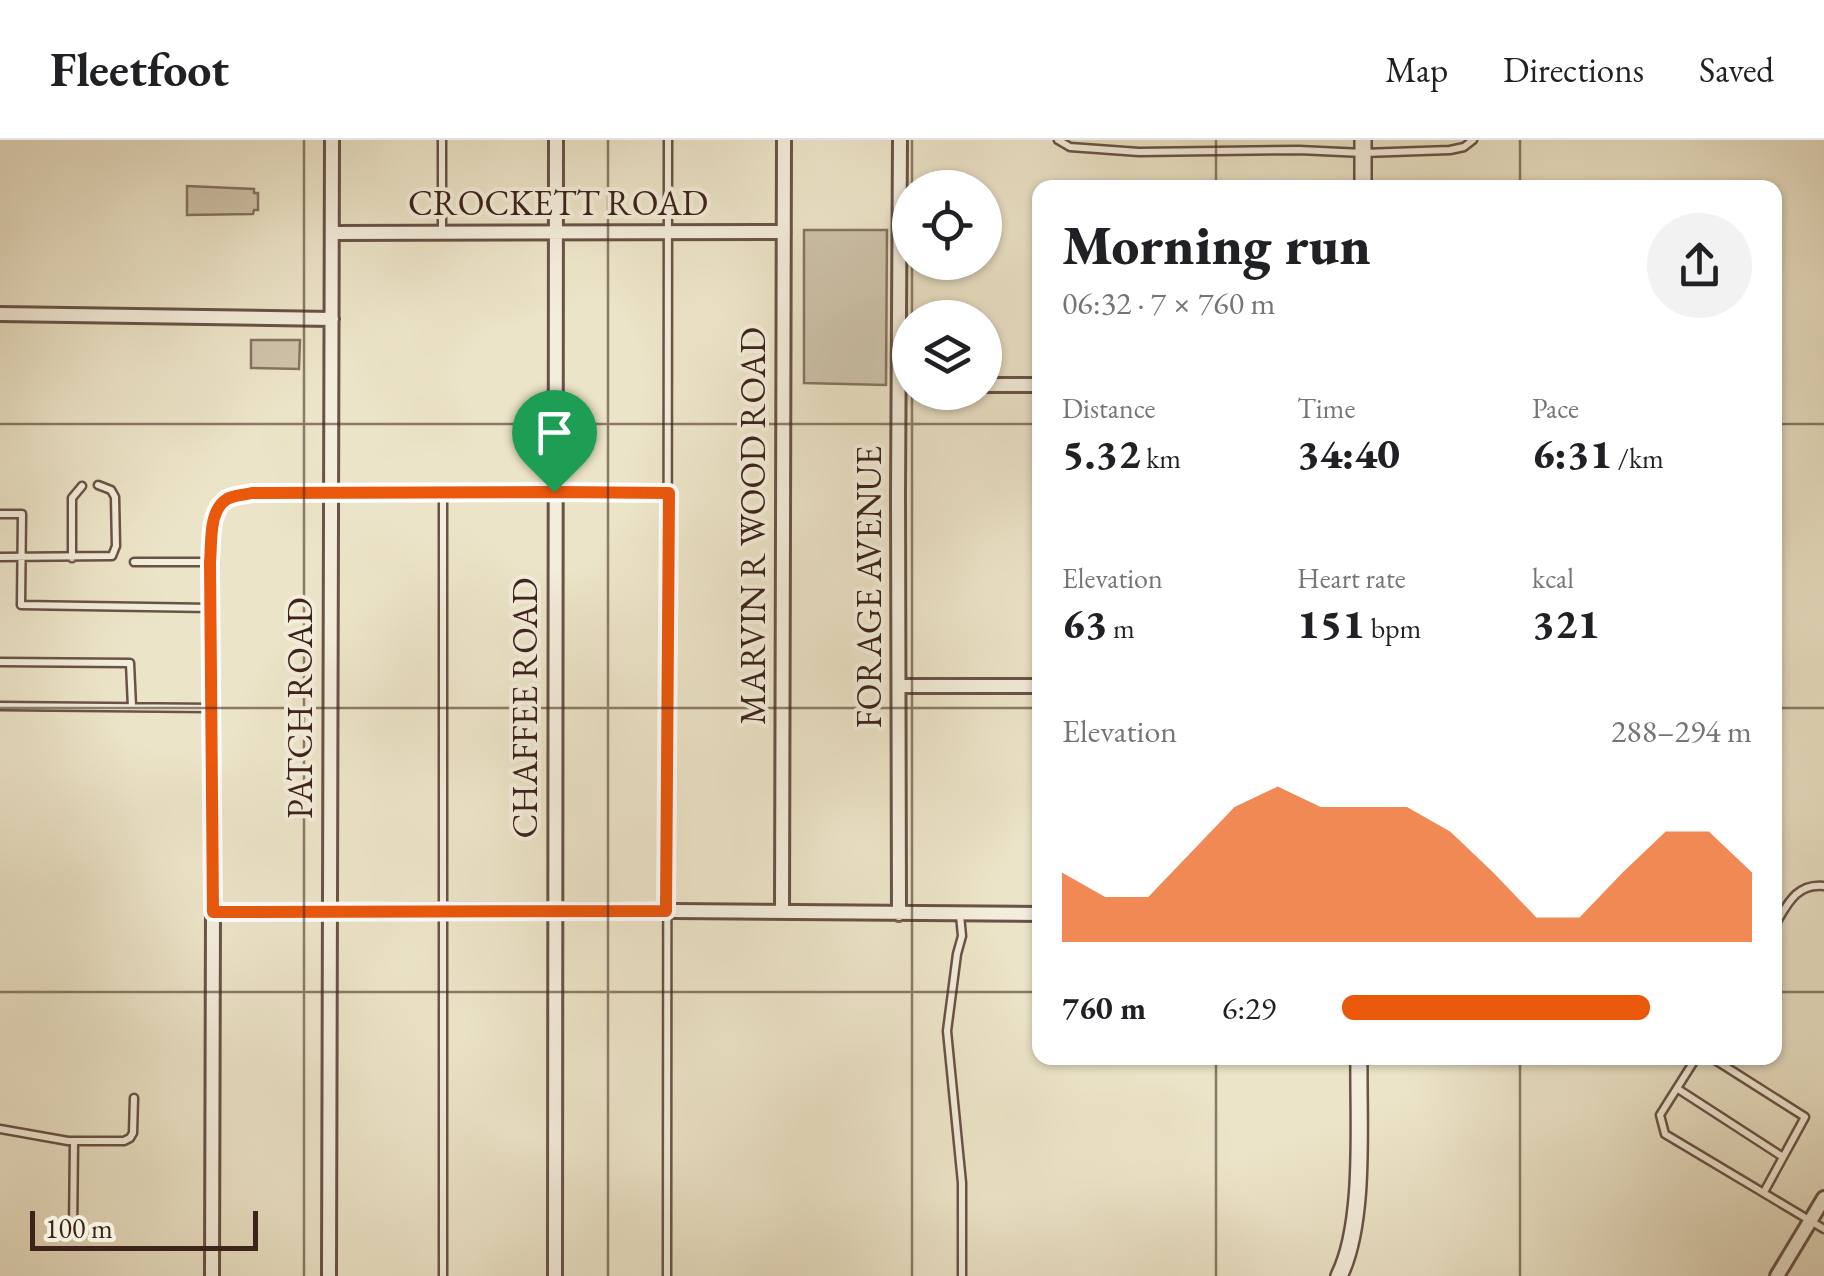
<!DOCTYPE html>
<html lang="en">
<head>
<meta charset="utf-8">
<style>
	body { margin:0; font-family:"EB Garamond",serif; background:#f2f2f2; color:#202124; height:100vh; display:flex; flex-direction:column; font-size:38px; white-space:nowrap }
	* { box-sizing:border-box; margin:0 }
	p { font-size:32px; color:#757577 }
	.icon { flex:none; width:55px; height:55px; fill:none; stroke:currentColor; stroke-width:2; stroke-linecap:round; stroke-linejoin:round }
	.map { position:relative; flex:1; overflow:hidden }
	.panel { position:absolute; left:1032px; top:40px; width:750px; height:885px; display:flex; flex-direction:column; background:#fff; border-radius:20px; box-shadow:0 2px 8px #0004 }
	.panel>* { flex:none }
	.controls { position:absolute; left:892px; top:30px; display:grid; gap:20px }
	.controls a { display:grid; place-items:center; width:110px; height:110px; border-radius:50%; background:#fff; box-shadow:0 2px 8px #0004; font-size:50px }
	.scale { position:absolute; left:30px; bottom:25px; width:228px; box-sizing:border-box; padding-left:10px; border:5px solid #3d231a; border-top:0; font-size:28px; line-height:35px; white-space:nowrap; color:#3d231a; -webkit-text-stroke:8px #f3eddb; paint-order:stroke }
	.pin { position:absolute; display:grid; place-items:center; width:85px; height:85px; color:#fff; margin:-102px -42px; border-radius:50% 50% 50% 0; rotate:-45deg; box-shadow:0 0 10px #0007 }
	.pin .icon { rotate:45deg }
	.round { display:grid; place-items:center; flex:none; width:105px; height:105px; border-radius:52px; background:#f2f2f2 }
	.summary { display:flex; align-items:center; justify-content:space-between; height:170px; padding:0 30px }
	h1 { font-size:55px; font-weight:800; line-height:75px }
	.metrics { display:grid; grid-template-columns:repeat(3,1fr); gap:15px; height:170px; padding:10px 30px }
	.metrics div { display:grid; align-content:center }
	.metrics b { font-size:42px; font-weight:800 }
	.metrics small { font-size:28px; font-weight:400 }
	.metrics p { font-size:28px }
	.chart { height:280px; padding:20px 30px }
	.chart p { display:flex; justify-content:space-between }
	.chart svg { width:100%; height:180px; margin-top:10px; fill:#ea580c; opacity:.7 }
	ul { padding:0 30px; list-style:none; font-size:32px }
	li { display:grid; grid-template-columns:160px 120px 1fr; align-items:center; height:75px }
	li i { height:25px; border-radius:12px; background:#ea580c }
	header { display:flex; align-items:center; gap:60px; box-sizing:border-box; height:140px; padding:0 50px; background:#fff; border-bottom:2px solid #e0e0e0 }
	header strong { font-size:48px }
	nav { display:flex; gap:55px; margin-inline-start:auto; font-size:35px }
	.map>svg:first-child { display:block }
	.green { fill:#cec3aa; stroke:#867362; stroke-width:2.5 }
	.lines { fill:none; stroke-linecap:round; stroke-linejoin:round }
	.service-casing { stroke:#695346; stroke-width:11 }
	.minor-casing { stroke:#695346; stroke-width:18 }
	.tertiary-casing { stroke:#695346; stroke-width:20 }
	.service { stroke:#f3eddb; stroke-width:6 }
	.minor { stroke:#f3eddb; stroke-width:12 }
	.tertiary { stroke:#f3eddb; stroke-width:15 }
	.route-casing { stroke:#fff; stroke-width:20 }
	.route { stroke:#ea580c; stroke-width:12 }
	.grid { fill:none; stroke:#3d231a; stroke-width:2.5; stroke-opacity:0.55 }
	.labels { text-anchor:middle; stroke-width:8; stroke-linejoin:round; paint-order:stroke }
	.street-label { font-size:35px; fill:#3d231a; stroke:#f3eddb }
</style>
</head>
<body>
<header>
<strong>Fleetfoot</strong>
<nav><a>Map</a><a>Directions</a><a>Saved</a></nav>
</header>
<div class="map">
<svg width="1824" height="1136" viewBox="0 0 1824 1136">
	<rect width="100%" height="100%" fill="#ece4c8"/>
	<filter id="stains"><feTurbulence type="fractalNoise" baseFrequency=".002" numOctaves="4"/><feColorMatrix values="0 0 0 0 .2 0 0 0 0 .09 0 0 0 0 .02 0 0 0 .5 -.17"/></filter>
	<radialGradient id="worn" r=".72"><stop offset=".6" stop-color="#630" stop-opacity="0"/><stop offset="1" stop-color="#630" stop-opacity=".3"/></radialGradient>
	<!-- green -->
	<path class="green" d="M187,46l67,3v4h4v17h-4l-1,4 -66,1z
		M804,90h83l-1,155 -82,-2z
		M251,200h49l-1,29 -48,-1z"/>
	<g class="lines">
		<!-- service casing -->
		<g class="service-casing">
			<path id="service" d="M442,0v91
				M1058,0l12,7 69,5 160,-2 64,3 87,-3 14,-3 9,-7
				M443,353v783
				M0,374h22l-1,91 190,3
				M0,417l112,-1 4,-10 -1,-49 -4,-7 -13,-5
				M72,418v-60l10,-12
				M134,422h74
				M0,522l130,1 2,44
				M0,566l211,2
				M960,775l2,21 -5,18 -10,77 15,152v93
				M1775,785c12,-20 21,-42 49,-39
				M1696,918l-36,57 5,19 159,95
				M1712,918l93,59 -41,75
				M1678,949l105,68
				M0,989l68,12h56l6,-3 3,-5 1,-35
				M73,1093l1,-92
				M667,1136l1,-1136"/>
		</g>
		<!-- minor casing -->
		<g class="minor-casing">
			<path id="minor" d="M332,93l452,-1
				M0,174l332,5
				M985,245h55
				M899,546h141
				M782,771l2,-771
				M213,772l342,-2 485,4
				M899,774l-1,-420 2,-354
				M212,1136l1,-364 -3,-350c2,-19 -2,-51 17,-63 7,-4 17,-4 25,-6h417
				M329,1136l3,-1136
				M555,1136l1,-1136
				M1777,1136l47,-78"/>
		</g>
		<!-- tertiary casing -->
		<g class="tertiary-casing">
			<path id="tertiary" d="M1363,0v48
				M1339,1136c27,-54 19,-157 20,-218"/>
		</g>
		<!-- service -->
		<use href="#service" class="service"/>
		<!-- minor -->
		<use href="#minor" class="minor"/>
		<!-- tertiary -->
		<use href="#tertiary" class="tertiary"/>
	</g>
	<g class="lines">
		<!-- route casing -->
		<g class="route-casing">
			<path id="route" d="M554,352l115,1 -3,418 -453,1 -3,-350c2,-19 -2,-51 17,-63 7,-4 17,-4 25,-6z"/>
		</g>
		<!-- route -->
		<use href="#route" class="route"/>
	</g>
	<!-- grid -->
	<path class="grid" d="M304,0v1136M608,0v1136M912,0v48M1216,0v48M1520,0v48M912,122v56M912,252v884M0,284h1040M1775,284h49M0,568h1040M1775,568h49M0,852h1040M1775,852h49M1216,918v218M1520,918v218"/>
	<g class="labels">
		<!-- street labels -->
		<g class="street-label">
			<text x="558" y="75">CROCKETT ROAD</text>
			<text transform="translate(753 386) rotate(-90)" y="12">MARVIN R WOOD ROAD</text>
			<text transform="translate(869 447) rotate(-90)" y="12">FORAGE AVENUE</text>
			<text transform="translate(300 568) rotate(-90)" y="12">PATCH ROAD</text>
			<text transform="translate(525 568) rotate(-90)" y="12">CHAFFEE ROAD</text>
		</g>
	</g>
	<rect width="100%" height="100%" filter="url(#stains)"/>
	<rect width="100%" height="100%" fill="url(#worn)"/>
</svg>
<div class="controls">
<a><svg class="icon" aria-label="locate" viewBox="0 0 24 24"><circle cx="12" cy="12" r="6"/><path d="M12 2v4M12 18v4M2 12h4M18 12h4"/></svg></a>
<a><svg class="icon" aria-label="layers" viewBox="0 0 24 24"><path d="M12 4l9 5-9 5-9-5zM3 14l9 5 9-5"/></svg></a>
</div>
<div class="scale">100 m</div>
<div class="pin" style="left:554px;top:352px;background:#1e9e55"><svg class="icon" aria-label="arrive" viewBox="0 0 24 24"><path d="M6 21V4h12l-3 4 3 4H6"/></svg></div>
<section class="panel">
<div class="summary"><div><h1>Morning run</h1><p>06:32 · 7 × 760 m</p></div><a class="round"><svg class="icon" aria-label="share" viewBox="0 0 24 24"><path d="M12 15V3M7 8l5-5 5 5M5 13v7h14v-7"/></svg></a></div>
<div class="metrics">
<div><p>Distance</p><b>5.32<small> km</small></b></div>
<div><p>Time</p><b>34:40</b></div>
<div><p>Pace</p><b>6:31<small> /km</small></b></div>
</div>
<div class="metrics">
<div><p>Elevation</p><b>63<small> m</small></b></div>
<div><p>Heart rate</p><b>151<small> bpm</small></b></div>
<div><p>kcal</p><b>321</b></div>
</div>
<div class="chart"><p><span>Elevation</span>288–294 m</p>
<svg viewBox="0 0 160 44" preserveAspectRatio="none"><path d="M0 44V27L10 33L20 33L30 22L40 11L50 6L60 11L70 11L80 11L90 17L100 27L110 38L120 38L130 27L140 17L150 17L160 27V44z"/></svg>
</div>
<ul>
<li><b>760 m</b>6:29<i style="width:75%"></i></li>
</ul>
</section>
</div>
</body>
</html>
